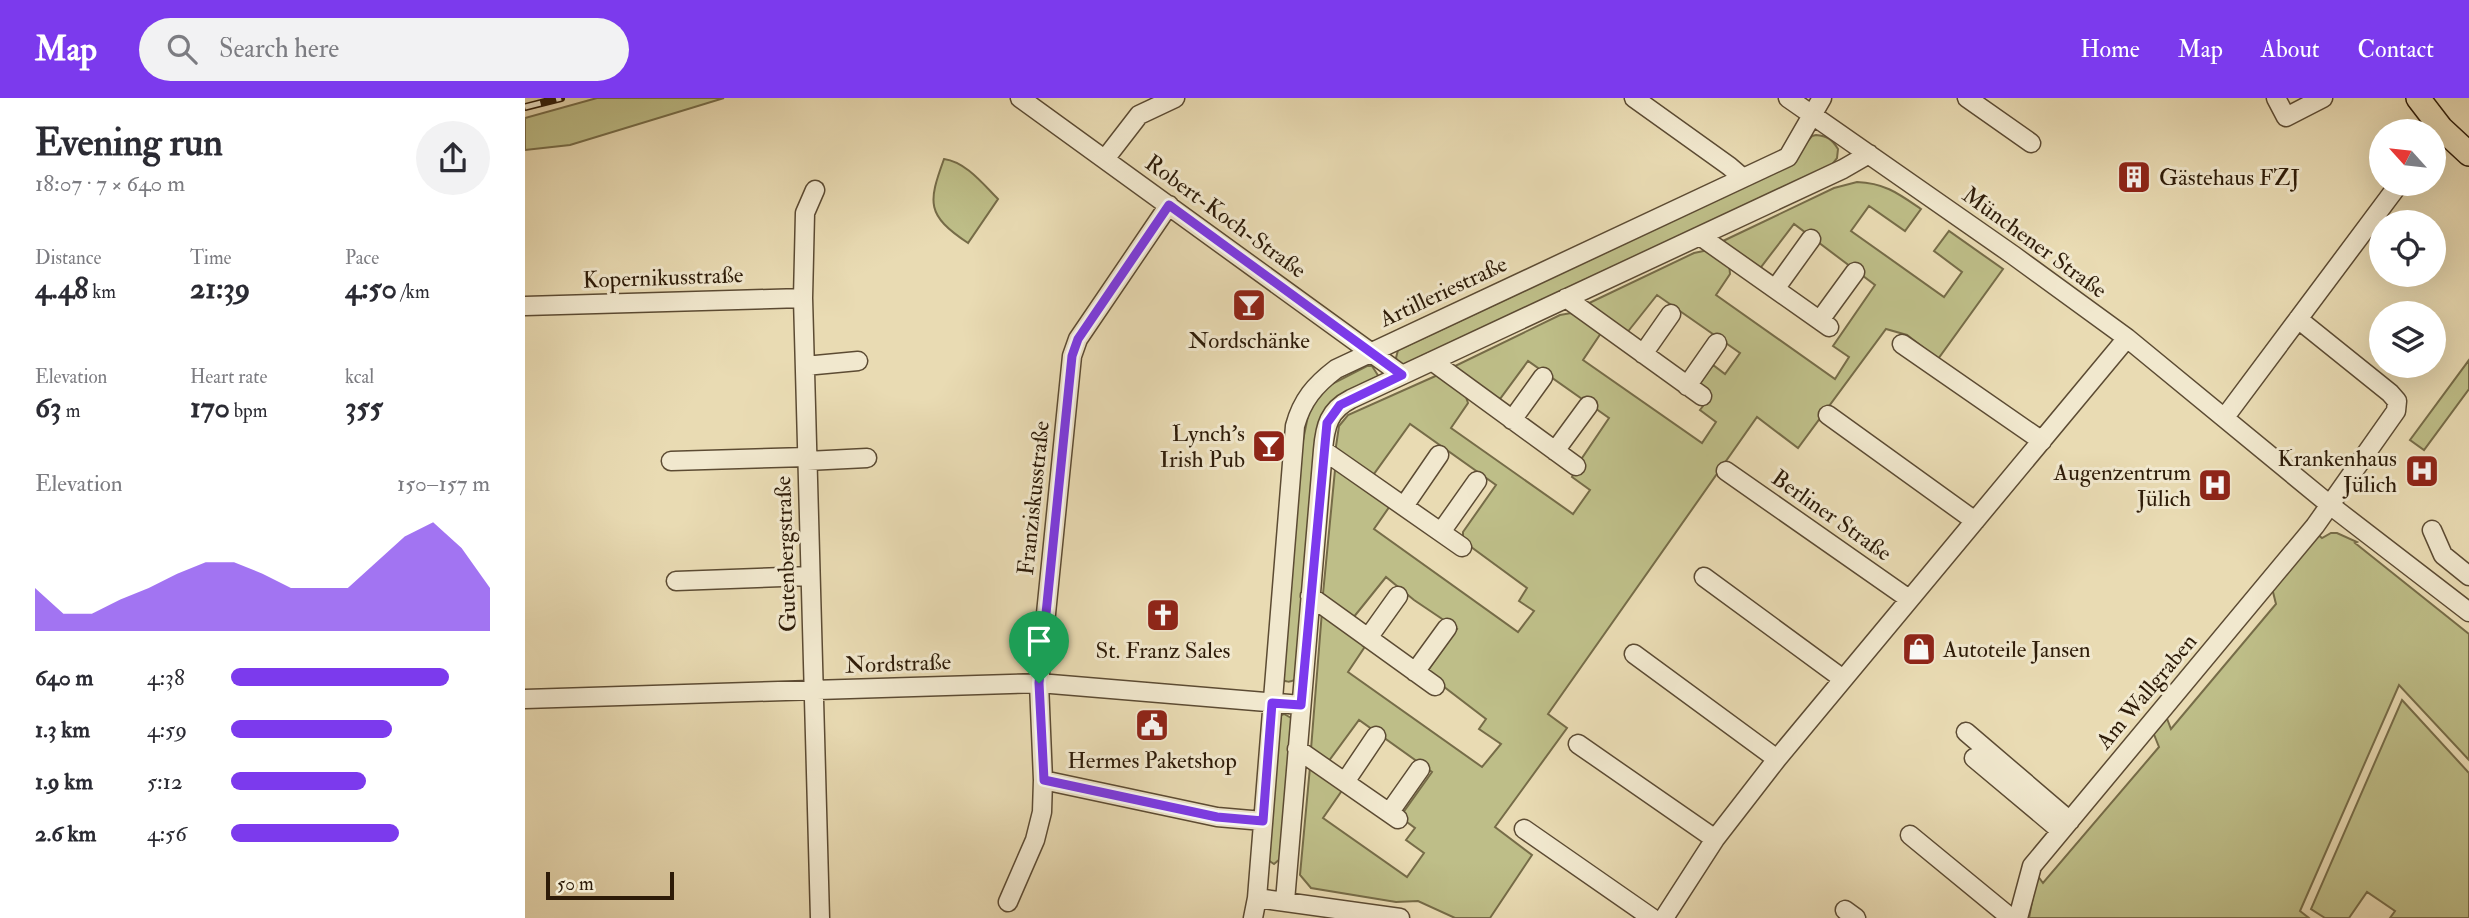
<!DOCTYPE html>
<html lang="en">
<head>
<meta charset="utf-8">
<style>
	body { margin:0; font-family:"IM FELL Double Pica",serif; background:#f2f2f3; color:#2b2b33; height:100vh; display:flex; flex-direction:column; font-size:26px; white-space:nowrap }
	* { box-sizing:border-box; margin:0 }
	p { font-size:23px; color:#7c7c81 }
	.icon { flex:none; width:38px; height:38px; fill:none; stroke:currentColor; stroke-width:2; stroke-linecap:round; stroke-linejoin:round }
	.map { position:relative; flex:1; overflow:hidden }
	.side { display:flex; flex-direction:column; background:#fff; width:525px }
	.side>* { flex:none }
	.needle { width:46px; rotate:297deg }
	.tools { position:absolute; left:1844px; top:21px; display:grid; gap:14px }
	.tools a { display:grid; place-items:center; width:77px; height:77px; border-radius:50%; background:#fff; box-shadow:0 7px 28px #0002; font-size:35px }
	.scale { position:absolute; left:21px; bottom:18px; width:128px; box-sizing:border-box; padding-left:7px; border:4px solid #2d1b08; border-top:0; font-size:19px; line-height:24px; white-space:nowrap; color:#2d1b08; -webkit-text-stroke:5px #f1e8ce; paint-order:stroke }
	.pin { position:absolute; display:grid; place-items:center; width:60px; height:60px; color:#fff; margin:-72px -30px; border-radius:50% 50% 50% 0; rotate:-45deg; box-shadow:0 0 7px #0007 }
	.pin .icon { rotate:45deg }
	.round { display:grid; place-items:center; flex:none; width:74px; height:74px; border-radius:37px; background:#f2f2f3 }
	.summary { display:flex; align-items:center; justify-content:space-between; height:119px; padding:0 35px }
	h1 { font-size:38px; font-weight:700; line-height:52px }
	.figures { display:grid; grid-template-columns:repeat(3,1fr); gap:10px; height:119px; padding:7px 35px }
	.figures div { display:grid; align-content:center }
	.figures b { font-size:30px; font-weight:700 }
	.figures small { font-size:19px; font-weight:400 }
	.figures p { font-size:19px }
	.chart { height:196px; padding:14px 35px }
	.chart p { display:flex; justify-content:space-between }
	.chart svg { width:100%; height:126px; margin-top:7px; fill:#7c3aed; opacity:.7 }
	ul { padding:0 35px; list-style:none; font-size:23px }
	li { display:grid; grid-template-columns:112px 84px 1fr; align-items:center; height:52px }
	li i { height:18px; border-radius:9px; background:#7c3aed }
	header { display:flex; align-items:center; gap:42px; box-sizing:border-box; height:98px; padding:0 35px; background:#7c3aed; color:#fff }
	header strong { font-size:33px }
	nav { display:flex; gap:38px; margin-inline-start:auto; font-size:24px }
	.search { width:490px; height:63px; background:#f2f2f3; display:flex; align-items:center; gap:18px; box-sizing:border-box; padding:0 24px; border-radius:38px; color:#7c7c81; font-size:26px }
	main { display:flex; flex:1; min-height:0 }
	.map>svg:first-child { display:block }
	.green { fill:#bebe88; stroke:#766c48; stroke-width:2 }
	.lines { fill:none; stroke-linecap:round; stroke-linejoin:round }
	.minor-casing { stroke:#5c4b33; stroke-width:21 }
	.major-casing { stroke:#2d1b08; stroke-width:26 }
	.minor { stroke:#f1e8ce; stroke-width:18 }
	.major { stroke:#e9dbb3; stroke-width:23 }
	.rail-casing { stroke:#2d1b08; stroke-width:8 }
	.rail { stroke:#f1e8ce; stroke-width:5; stroke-dasharray:16; stroke-linecap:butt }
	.route-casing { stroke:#fff; stroke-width:14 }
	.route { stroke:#7c3aed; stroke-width:9 }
	.labels { text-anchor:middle; stroke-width:6; stroke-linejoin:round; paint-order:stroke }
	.poi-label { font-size:23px; fill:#2d1b08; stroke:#f1e8ce }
	.street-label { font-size:23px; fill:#2d1b08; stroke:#f1e8ce }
</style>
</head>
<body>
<header>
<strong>Map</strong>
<div class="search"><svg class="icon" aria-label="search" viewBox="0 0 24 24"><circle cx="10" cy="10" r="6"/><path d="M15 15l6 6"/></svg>Search here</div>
<nav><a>Home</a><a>Map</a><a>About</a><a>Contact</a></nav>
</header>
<main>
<section class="side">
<div class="summary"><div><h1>Evening run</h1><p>18:07 · 7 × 640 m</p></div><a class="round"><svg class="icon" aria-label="share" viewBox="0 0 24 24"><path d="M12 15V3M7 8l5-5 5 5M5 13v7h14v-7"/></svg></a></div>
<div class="figures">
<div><p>Distance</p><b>4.48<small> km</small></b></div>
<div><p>Time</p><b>21:39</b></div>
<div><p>Pace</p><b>4:50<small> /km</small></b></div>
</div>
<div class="figures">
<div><p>Elevation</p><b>63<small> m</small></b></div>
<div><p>Heart rate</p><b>170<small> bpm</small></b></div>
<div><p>kcal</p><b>355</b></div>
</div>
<div class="chart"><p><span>Elevation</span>150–157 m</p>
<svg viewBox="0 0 160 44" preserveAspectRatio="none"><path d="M0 44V29L10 38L20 38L30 33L40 29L50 24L60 20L70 20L80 24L90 29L100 29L110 29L120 20L130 11L140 6L150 15L160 29V44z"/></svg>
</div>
<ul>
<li><b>640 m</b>4:38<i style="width:84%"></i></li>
<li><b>1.3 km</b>4:59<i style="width:62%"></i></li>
<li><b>1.9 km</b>5:12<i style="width:52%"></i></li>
<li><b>2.6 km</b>4:56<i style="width:65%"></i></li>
</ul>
</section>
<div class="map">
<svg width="1944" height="820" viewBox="0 0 1944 820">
	<rect width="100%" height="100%" fill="#e9dbb3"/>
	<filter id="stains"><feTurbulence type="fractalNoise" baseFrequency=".00286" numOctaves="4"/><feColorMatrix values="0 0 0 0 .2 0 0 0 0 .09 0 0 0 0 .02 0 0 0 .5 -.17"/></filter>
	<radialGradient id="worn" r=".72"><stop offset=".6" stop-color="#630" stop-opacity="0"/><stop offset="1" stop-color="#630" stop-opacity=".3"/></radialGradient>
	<!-- green -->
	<path class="green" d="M72,0h127l-154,47 -45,5v-32z
		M1291,37c11,1 16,4 22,14l-1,9 -7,9 -424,199 -7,-2 -3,-6 2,-8 385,-181 29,-33z
		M419,61c22,3 39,25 54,40l-30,44c-42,-28 -40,-40 -24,-84z
		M1332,84c28,1 42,12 64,27l-16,22 -36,-25 -18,25 93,66 18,-25 -28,-21 15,-20 54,38 -65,90 -31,-24 -21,-6 -88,119 -41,-31 -209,297 19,14 -72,99 37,28 -42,63h-35l-37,-17 -22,1 -85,-14 -11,-13 10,-108 33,22 -20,29 84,59 17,-24 -18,-13 9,-12 -15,-11 32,-45 -73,-52 -31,42 -17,-13 11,-138 41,30 1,7 -16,24 134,95 19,-23 -22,-15 7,-10 -60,-46 31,-44 -43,-29 -28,-23 -33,41 -30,-24 12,-124 4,-2 53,35 -18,26 144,103 16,-21 -15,-10 8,-13 -64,-47v-9l33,-47 -86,-61 -39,54 -36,-25 4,-27 9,-11 92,-41 25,20 3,9 -17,25 122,86 17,-24 -18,-13 8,-16 29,-43 -81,-57 -31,42 -46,-35 109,-53 11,-2 30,20 -18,27 119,83 14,-21 -16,-12 9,-12 -13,-9 17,-24 12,9 15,-21 -83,-58 -31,39 -41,-29 109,-52 19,-4 16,14 1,11 -14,21 119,84 14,-22 -16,-11 42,-61 -81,-61 -36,47 -35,-26v-4l111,-53z
		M1944,262v29l-45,61 -14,-10z
		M842,268h5l7,11 -61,51 -22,251c-6,4 -10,3 -16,0l19,-219 11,-54 18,-20z
		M1806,435h6l20,9 -2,1 114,91v126l-70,-75 -99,226 9,7h-280l8,-43 6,8 116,-136 -6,-15 13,-16 5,13 105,-125 -4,-16 45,-54 5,4z
		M1877,602l67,73v145h-79l5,-7 -28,-19 -18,26h-24l-14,-9z
		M759,616l9,5 -13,140 -6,5 -9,-6 14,-142z"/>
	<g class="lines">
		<!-- minor casing -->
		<g class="minor-casing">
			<path id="minor" d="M495,0l382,277
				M1109,0l95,68 14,12
				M1263,0l225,157 114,83 203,167 139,107
				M1442,0l64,45
				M1751,0l10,19 37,-19
				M580,61l34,-44 36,-17
				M290,92l-10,23 -2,85 17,620
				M1175,138l129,91
				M1250,191l36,-50
				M1041,200l136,98
				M0,208l278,-8
				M1295,222l35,-48
				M1377,246l140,97
				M1118,256l28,-40
				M907,263l144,105
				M280,268l53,-5
				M1162,288l30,-43
				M1303,317l147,106
				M1700,319l174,-233
				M987,322l31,-43
				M798,352l139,97
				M1030,353l33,-45
				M146,363l136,-4
				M282,363l60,-3
				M1201,373l183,128
				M879,408l35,-51
				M1907,432l11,25 26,21
				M916,434l36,-51
				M1179,479l139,102
				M151,483l134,-5
				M785,498l125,90
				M843,540l30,-42
				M1109,556l143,105
				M890,574l32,-44
				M0,601l514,-16 262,22
				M1441,634l104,89
				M1053,646l137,95
				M772,651l101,70
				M1449,660l87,73
				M518,682l174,37 46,4
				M820,684l31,-46
				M864,715l31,-44
				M999,731l128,89
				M1385,737l101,83
				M732,800l143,20
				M760,803l38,-451c2,-24 6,-40 28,-51l492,-230 26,-15
				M483,804l27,-62 7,-28 1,-32 -4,-97 33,-327 6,-17 91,-134
				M1320,812l11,8
				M728,820l4,-20 38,-472c7,-26 20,-41 41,-57l452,-212 34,-59
				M1139,820l51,-79 62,-80 350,-421
				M1493,820l14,-52 283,-340 81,-115 1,-10 -7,-8 -92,-74"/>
		</g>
		<!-- major casing -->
		<g class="major-casing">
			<path id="major" d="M1893,0l23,30 28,26"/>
		</g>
		<!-- minor -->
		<use href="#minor" class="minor"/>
		<!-- major -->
		<use href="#major" class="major"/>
		<!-- rail casing -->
		<g class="rail-casing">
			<path id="rail" d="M0,9l36,-9"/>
		</g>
		<!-- rail -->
		<use href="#rail" class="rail"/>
	</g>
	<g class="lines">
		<!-- route casing -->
		<g class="route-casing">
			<path id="route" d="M644,107l233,170 -62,30 -13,18 -26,282 -29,-2 -9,118 -46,-4 -173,-37 -5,-97 33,-327 6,-17z"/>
		</g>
		<!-- route -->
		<use href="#route" class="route"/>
	</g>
	<!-- icons -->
	<defs>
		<g id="building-square" transform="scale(1.75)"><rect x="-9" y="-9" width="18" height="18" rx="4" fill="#8f2418" stroke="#f1e8ce"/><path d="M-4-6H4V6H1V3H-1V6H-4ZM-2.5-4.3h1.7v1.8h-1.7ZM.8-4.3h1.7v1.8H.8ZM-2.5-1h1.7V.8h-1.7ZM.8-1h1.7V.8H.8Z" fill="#fff"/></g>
		<g id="bar-square" transform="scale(1.75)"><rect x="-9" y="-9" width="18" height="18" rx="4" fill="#8f2418" stroke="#f1e8ce"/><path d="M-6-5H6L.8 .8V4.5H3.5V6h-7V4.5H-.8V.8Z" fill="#fff"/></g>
		<g id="hospital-square" transform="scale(1.75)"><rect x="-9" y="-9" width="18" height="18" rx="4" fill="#8f2418" stroke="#f1e8ce"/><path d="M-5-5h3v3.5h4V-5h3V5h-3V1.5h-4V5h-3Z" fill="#fff"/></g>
		<g id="church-square" transform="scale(1.75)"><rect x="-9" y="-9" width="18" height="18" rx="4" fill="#8f2418" stroke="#f1e8ce"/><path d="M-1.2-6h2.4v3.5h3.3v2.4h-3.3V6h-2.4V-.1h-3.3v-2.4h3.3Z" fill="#fff"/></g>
		<g id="shop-square" transform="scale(1.75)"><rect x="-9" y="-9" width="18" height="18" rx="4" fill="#8f2418" stroke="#f1e8ce"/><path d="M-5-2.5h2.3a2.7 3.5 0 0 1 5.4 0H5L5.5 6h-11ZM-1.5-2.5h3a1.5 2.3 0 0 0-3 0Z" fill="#fff"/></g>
		<g id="civic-square" transform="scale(1.75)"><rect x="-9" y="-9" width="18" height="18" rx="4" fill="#8f2418" stroke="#f1e8ce"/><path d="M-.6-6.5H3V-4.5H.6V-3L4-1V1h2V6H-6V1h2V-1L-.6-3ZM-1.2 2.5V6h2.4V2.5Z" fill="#fff"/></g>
	</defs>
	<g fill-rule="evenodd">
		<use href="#building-square" x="1609" y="79"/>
		<use href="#bar-square" x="724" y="207"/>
		<use href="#bar-square" x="744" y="348"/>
		<use href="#hospital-square" x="1897" y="373"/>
		<use href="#hospital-square" x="1690" y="387"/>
		<use href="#church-square" x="638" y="517"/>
		<use href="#shop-square" x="1394" y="551"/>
		<use href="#civic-square" x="627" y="627"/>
	</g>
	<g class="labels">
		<!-- poi labels -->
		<g class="poi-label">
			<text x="1634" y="87" text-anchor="start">Gästehaus FZJ</text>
			<text x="724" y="250">Nordschänke</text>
			<text x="720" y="343" text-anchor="end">Lynch's<tspan x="720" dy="26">Irish Pub</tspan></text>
			<text x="1872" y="368" text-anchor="end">Krankenhaus<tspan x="1872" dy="26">Jülich</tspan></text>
			<text x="1666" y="382" text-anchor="end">Augenzentrum<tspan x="1666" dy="26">Jülich</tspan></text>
			<text x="1418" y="559" text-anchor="start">Autoteile Jansen</text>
			<text x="638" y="560">St. Franz Sales</text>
			<text x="627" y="670">Hermes Paketshop</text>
		</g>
		<!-- street labels -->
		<g class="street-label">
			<text transform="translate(701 118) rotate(36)" y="8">Robert-Koch-Straße</text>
			<text transform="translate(1510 144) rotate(36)" y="8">Münchener Straße</text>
			<text transform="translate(138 179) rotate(-2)" y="8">Kopernikusstraße</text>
			<text transform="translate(918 193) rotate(-25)" y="8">Artilleriestraße</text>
			<text transform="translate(508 400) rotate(-84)" y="8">Franziskusstraße</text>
			<text transform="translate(1307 417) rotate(35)" y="8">Berliner Straße</text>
			<text transform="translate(260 456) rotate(-92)" y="8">Gutenbergstraße</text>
			<text transform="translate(373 565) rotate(-2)" y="8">Nordstraße</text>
			<text transform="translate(1621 593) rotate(-50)" y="8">Am Wallgraben</text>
		</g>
	</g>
	<rect width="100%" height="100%" filter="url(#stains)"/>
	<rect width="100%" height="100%" fill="url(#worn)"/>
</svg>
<div class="tools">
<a><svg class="needle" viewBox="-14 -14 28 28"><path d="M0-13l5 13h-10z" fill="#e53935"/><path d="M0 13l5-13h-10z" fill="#7c7c81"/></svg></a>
<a><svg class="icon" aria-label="locate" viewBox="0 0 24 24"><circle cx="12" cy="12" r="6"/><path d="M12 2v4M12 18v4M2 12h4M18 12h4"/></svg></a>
<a><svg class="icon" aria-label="layers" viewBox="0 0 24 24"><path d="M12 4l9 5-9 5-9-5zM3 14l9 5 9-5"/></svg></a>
</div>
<div class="scale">50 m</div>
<div class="pin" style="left:514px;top:585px;background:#1e9e55"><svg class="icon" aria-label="arrive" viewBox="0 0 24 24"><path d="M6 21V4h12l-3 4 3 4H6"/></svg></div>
</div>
</main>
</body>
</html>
